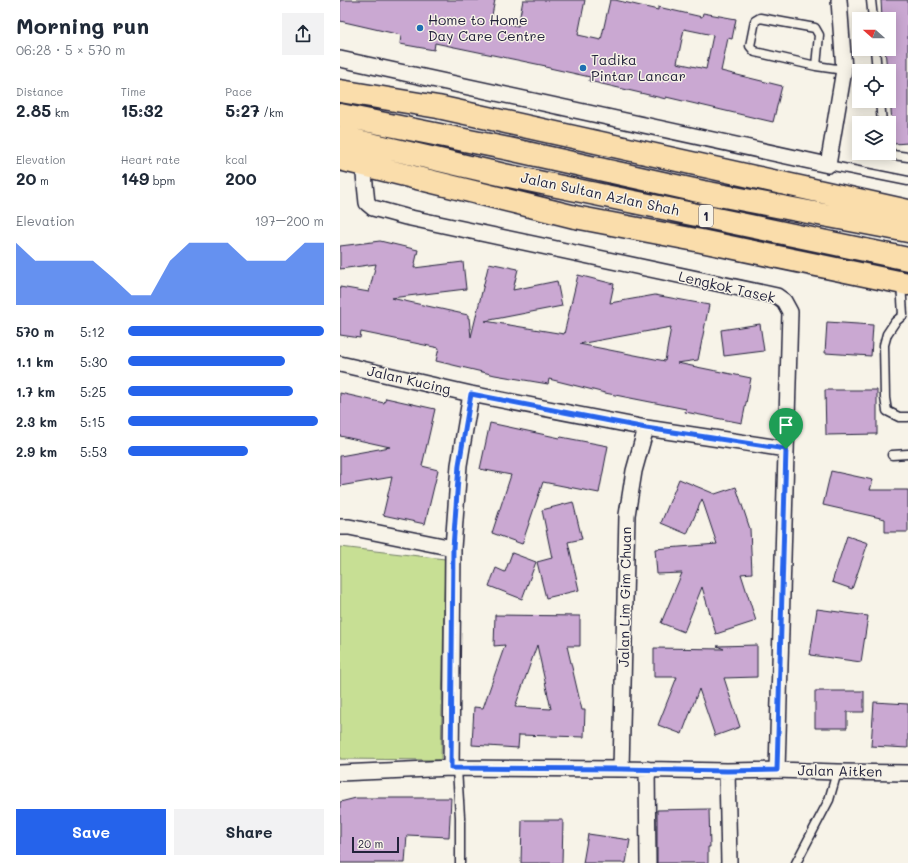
<!DOCTYPE html>
<html lang="en">
<head>
<meta charset="utf-8">
<style>
	body { margin:0; font-family:Mali,sans-serif; background:#f2f2f3; color:#1f2937; height:100vh; display:flex; flex-direction:column; font-size:15px; white-space:nowrap }
	* { box-sizing:border-box; margin:0 }
	p { font-size:13px; color:#747a83 }
	.icon { flex:none; width:22px; height:22px; fill:none; stroke:currentColor; stroke-width:2; stroke-linecap:round; stroke-linejoin:round }
	.map { position:relative; flex:1; overflow:hidden }
	.side { display:flex; flex-direction:column; background:#fff; width:340px }
	.side>* { flex:none }
	.needle { width:26px; rotate:291deg }
	.fabs { position:absolute; left:512px; top:12px; display:grid; gap:8px }
	.fabs a { display:grid; place-items:center; width:44px; height:44px; border-radius:0px; background:#fff; box-shadow:0 2px 10px #0003; font-size:20px }
	.scale { position:absolute; left:12px; bottom:10px; width:47px; box-sizing:border-box; padding-left:4px; border:2px solid #22223b; border-top:0; font-size:11px; line-height:14px; white-space:nowrap; color:#22223b; -webkit-text-stroke:3px #f7f3e8; paint-order:stroke }
	.pin { position:absolute; display:grid; place-items:center; width:34px; height:34px; color:#fff; margin:-41px -17px; border-radius:50% 50% 50% 0; rotate:-45deg; box-shadow:0 0 4px #0007 }
	.pin .icon { rotate:45deg }
	.round { display:grid; place-items:center; flex:none; width:42px; height:42px; border-radius:0px; background:#f2f2f3 }
	.overview { display:flex; align-items:center; justify-content:space-between; height:68px; padding:0 16px }
	h1 { font-size:22px; font-weight:800; line-height:30px }
	.metrics { display:grid; grid-template-columns:repeat(3,1fr); gap:6px; height:68px; padding:4px 16px }
	.metrics div { display:grid; align-content:center }
	.metrics b { font-size:17px; font-weight:800 }
	.metrics small { font-size:11px; font-weight:400 }
	.metrics p { font-size:11px }
	.chart { height:112px; padding:8px 16px }
	.chart p { display:flex; justify-content:space-between }
	.chart svg { width:100%; height:72px; margin-top:4px; fill:#2563eb; opacity:.7 }
	.action { display:flex; gap:8px; margin-top:auto; padding:8px 16px }
	.action a { flex:1; height:46px; border-radius:0px; background:#2563eb; color:#fff; font-size:16px; font-weight:800; line-height:46px; text-align:center }
	.action a+a { background:#f2f2f3; color:#1f2937 }
	ul { padding:0 16px; list-style:none; font-size:13px }
	li { display:grid; grid-template-columns:64px 48px 1fr; align-items:center; height:30px }
	li i { height:10px; border-radius:5px; background:#2563eb }
	main { display:flex; flex:1; min-height:0 }
	.map>svg:first-child { display:block }
	.grass { fill:#c7df94; stroke:#748068 }
	.building { fill:#caa8d2; stroke:#22223b; fill-rule:evenodd }
	.lines { fill:none; stroke-linecap:round; stroke-linejoin:round }
	.service-casing { stroke:#22223b; stroke-width:11 }
	.minor-casing { stroke:#22223b; stroke-width:18 }
	.primary-casing { stroke:#22223b; stroke-width:25 }
	.service { stroke:#f7f3e8; stroke-width:8 }
	.minor { stroke:#f7f3e8; stroke-width:15 }
	.primary { stroke:#faddab; stroke-width:22 }
	.route-casing { stroke:#fff; stroke-width:8 }
	.route { stroke:#2563eb; stroke-width:5 }
	.poi-dot { fill:#1f6fb2; stroke:#f7f3e8; stroke-width:1.5 }
	.labels { text-anchor:middle; stroke-width:3; stroke-linejoin:round; paint-order:stroke }
	.shield { fill:#f7f3e8; stroke:#62616f; stroke-width:1 }
	.shield-label { font-size:13px; font-weight:bold; fill:#22223b }
	.poi-label { font-size:14px; fill:#22223b; stroke:#f7f3e8; text-anchor:start }
	.street-label { font-size:14px; fill:#22223b; stroke:#f7f3e8 }
</style>
</head>
<body>
<main>
<section class="side">
<div class="overview"><div><h1>Morning run</h1><p>06:28 · 5 × 570 m</p></div><a class="round"><svg class="icon" aria-label="share" viewBox="0 0 24 24"><path d="M12 15V3M7 8l5-5 5 5M5 13v7h14v-7"/></svg></a></div>
<div class="metrics">
<div><p>Distance</p><b>2.85<small> km</small></b></div>
<div><p>Time</p><b>15:32</b></div>
<div><p>Pace</p><b>5:27<small> /km</small></b></div>
</div>
<div class="metrics">
<div><p>Elevation</p><b>20<small> m</small></b></div>
<div><p>Heart rate</p><b>149<small> bpm</small></b></div>
<div><p>kcal</p><b>200</b></div>
</div>
<div class="chart"><p><span>Elevation</span>197–200 m</p>
<svg viewBox="0 0 160 44" preserveAspectRatio="none"><path d="M0 44V6L10 17L20 17L30 17L40 17L50 27L60 38L70 38L80 17L90 6L100 6L110 6L120 17L130 17L140 17L150 6L160 6V44z"/></svg>
</div>
<ul>
<li><b>570 m</b>5:12<i style="width:100%"></i></li>
<li><b>1.1 km</b>5:30<i style="width:80%"></i></li>
<li><b>1.7 km</b>5:25<i style="width:84%"></i></li>
<li><b>2.3 km</b>5:15<i style="width:97%"></i></li>
<li><b>2.9 km</b>5:53<i style="width:61%"></i></li>
</ul>
<div class="action"><a>Save</a><a>Share</a></div>
</section>
<div class="map">
<svg width="568" height="863" viewBox="0 0 568 863">
	<rect width="100%" height="100%" fill="#f7f3e8"/>
	<filter id="ink" filterUnits="userSpaceOnUse"><feTurbulence type="fractalNoise" baseFrequency=".025" numOctaves="2"/><feDisplacementMap in="SourceGraphic" scale="8" xChannelSelector="R" yChannelSelector="G"/><feConvolveMatrix kernelMatrix="1 2 1 2 8 2 1 2 1" color-interpolation-filters="sRGB"/></filter>
	<g filter="url(#ink)">
		<!-- grass -->
		<path class="grass" d="M0,547l105,12 -4,201 -101,-1z"/>
		<!-- building -->
		<path class="building" d="M0,0h155l-4,20 27,6 5,-26h62l-7,35 23,5 9,-40h5l43,10v-3l44,10 1,-4 33,6 -4,20 -4,-1 -7,33 61,15 -9,36 -107,-25v2l-47,-11 -30,-7 1,-4 -45,-10 1,-1 -111,-23 -1,7 -34,-6 1,-9 -61,-14zM344,29l29,6 -7,34 -29,-6z
			M541,0h27v143l-14,1 -5,-56v-17h-2l-2,-22h4v-30h-7z
			M40,241l38,9 -4,18 49,-6 3,27 -75,9 77,17v3h1l2,19 18,-74 29,6 -5,21 44,-9 5,25 -77,15 79,13 14,-59 36,9 -4,19 45,-8 54,10 -11,55 -21,3 74,15 -9,45 -57,-11 1,-3 -81,-16 -56,-14 -1,5 -53,-9 -59,-14 3,-13 -78,-16 -1,6 -20,-3v-48l29,5 7,-28 -36,5v-23zM331,327l-6,34 -86,-17z
			M487,322l46,3 -2,31 -46,-3z
			M420,324l4,27 -40,5 -3,-26z
			M485,390h52v44l-51,1z
			M0,393l44,10 2,-5 49,11 -13,57 16,4 -13,54 -42,-9 9,-38 -52,9v-30l50,-9 -50,-11z
			M150,423l70,15 1,-1 47,9 -9,47 -56,-11 -21,62 -30,-11 19,-58 -31,-6z
			M491,471l42,9 -3,10h38v42h-23v-13l-62,-14z
			M339,479l36,15 21,-7 14,42 2,44 -11,1 15,47 -40,13 -14,-47 -18,45 -23,-9 21,-50 -25,1 -2,-25 62,-5 -15,-45 -15,35 -26,-11z
			M233,502l9,37 -14,3 11,48 -33,8 -9,-36 15,-4 -10,-48z
			M507,536l21,7 -16,46 -20,-7z
			M172,553l24,9 -14,37 -33,-13 7,-18 9,4z
			M477,609l51,7 -7,46 -51,-7z
			M155,615l85,1v30h-13l15,64h3l-1,27 -65,-2 -1,13 -46,-3 2,-38 9,1 22,-63 -11,1zM197,645l14,64 -36,-2z
			M417,645v32l-33,1 16,49 -25,9 -16,-47 -17,45 -24,-9 19,-48h-23v-29l70,1 -7,-3z
			M475,691h49v21h-17v16h-32z
			M534,702l34,2v44l-37,-2z
			M16,798h95l-2,39 -42,-2 -2,28h-65v-61z
			M369,809l1,38h-2v16h-51v-53z
			M182,820h41l-1,43h-41z
			M248,834l42,6 -4,23h-43z"/>
		<g class="lines">
			<!-- service casing -->
			<g class="service-casing">
				<path id="service" d="M531,0l2,19
					M535,49l2,22
					M476,66l3,-31 -4,-7 -55,-10 -5,3 -5,25 5,6 61,14 28,4
					M540,101l2,22
					M549,150l4,5 15,2
					M488,165l80,16
					M561,283l2,32
					M563,315l-8,7 -8,12 -3,11 1,53 2,13 12,6h9
					M552,455l16,-1
					M117,769l3,48v46
					M456,863l33,-63 8,-28"/>
			</g>
			<!-- minor casing -->
			<g class="minor-casing">
				<path id="minor" d="M0,59l488,106 16,-95 -5,-70
					M23,165l4,38 6,5 33,9 371,79 7,5 6,11 -13,458
					M0,364l131,30 175,34 140,21
					M0,527h9l104,21
					M111,768l2,-220 6,-83 12,-71
					M281,769l6,-254 7,-44 12,-43
					M307,769l1,94
					M387,771l2,92
					M0,773l111,-5 170,1 106,2 50,-1 60,2 71,1"/>
			</g>
			<!-- primary casing -->
			<g class="primary-casing">
				<path id="primary" d="M0,91l98,16 470,104
					M0,115l169,34 194,43 205,39
					M0,137l164,38 404,84
					M0,159l235,58 126,24 207,43"/>
			</g>
			<!-- service -->
			<use href="#service" class="service"/>
			<!-- minor -->
			<use href="#minor" class="minor"/>
			<!-- primary -->
			<use href="#primary" class="primary"/>
		</g>
	</g>
	<g class="lines" filter="url(#ink)">
		<!-- route casing -->
		<g class="route-casing">
			<path id="route" d="M131,394l175,34 140,21 -9,321 -50,1 -106,-2 -170,-1 2,-220 6,-83z"/>
		</g>
		<!-- route -->
		<use href="#route" class="route"/>
	</g>
	<!-- markers -->
	<g class="poi-dot">
		<circle cx="80" cy="28" r="4"/>
		<circle cx="243" cy="68" r="4"/>
	</g>
	<g class="labels">
		<!-- shield labels -->
		<rect class="shield" x="359" y="205" width="14" height="22" rx="3"/>
		<g class="shield-label">
			<text x="366" y="221">1</text>
		</g>
		<!-- poi labels -->
		<g class="poi-label">
			<text x="88" y="25">Home to Home<tspan x="88" dy="16">Day Care Centre</tspan></text>
			<text x="251" y="65">Tadika<tspan x="251" dy="16">Pintar Lancar</tspan></text>
		</g>
		<!-- street labels -->
		<g class="street-label">
			<text transform="translate(260 194) rotate(12)" y="5">Jalan Sultan Azlan Shah</text>
			<text transform="translate(387 287) rotate(13)" y="5">Lengkok Tasek</text>
			<text transform="translate(69 380) rotate(13)" y="5">Jalan Kucing</text>
			<text transform="translate(285 597) rotate(-89)" y="5">Jalan Lim Gim Chuan</text>
			<text transform="translate(500 771) rotate(1)" y="5">Jalan Aitken</text>
		</g>
	</g>
</svg>
<div class="fabs">
<a><svg class="needle" viewBox="-14 -14 28 28"><path d="M0-13l5 13h-10z" fill="#e53935"/><path d="M0 13l5-13h-10z" fill="#747a83"/></svg></a>
<a><svg class="icon" aria-label="locate" viewBox="0 0 24 24"><circle cx="12" cy="12" r="6"/><path d="M12 2v4M12 18v4M2 12h4M18 12h4"/></svg></a>
<a><svg class="icon" aria-label="layers" viewBox="0 0 24 24"><path d="M12 4l9 5-9 5-9-5zM3 14l9 5 9-5"/></svg></a>
</div>
<div class="scale">20 m</div>
<div class="pin" style="left:446px;top:449px;background:#1e9e55"><svg class="icon" aria-label="arrive" viewBox="0 0 24 24"><path d="M6 21V4h12l-3 4 3 4H6"/></svg></div>
</div>
</main>
</body>
</html>
